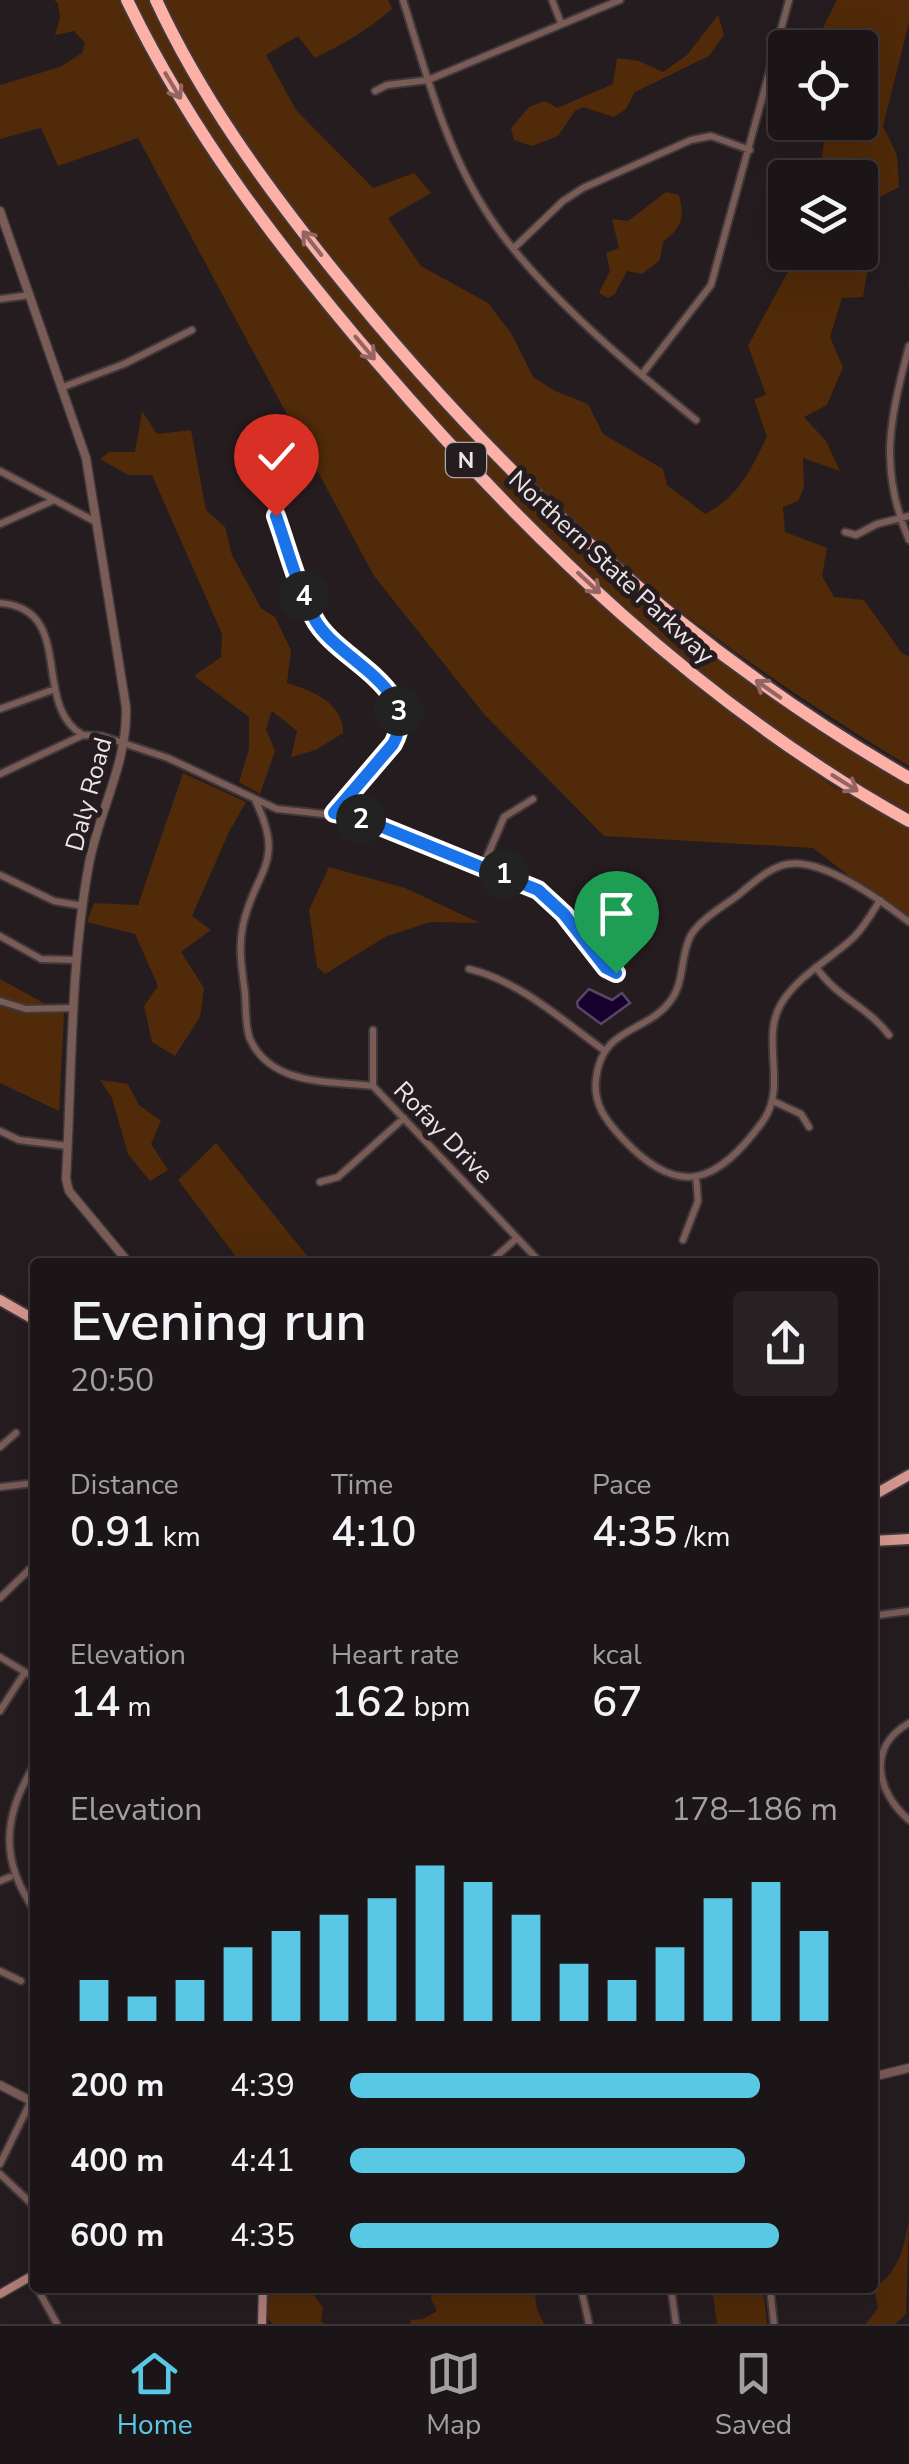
<!DOCTYPE html>
<html lang="en">
<head>
<meta charset="utf-8">
<style>
	body { margin:0; font-family:"Nunito Sans",sans-serif; background:#292224; color:#f1f3f6; height:100vh; display:flex; flex-direction:column; font-size:38px; white-space:nowrap }
	* { box-sizing:border-box; margin:0 }
	p { font-size:32px; color:#a09fa1 }
	.icon { flex:none; width:55px; height:55px; fill:none; stroke:currentColor; stroke-width:2; stroke-linecap:round; stroke-linejoin:round }
	.map { position:relative; flex:1; overflow:hidden }
	.details { position:absolute; left:30px; top:1258px; width:848px; height:1035px; display:flex; flex-direction:column; background:#1c1517; border-radius:10px; box-shadow:0 10px 40px #0002,0 0 0 2px #3a3436 }
	.details>* { flex:none }
	.buttons { position:absolute; left:768px; top:30px; display:grid; gap:20px }
	.buttons a { display:grid; place-items:center; width:110px; height:110px; border-radius:10px; background:#1c1517; box-shadow:0 10px 40px #0002,0 0 0 2px #3a3436; font-size:50px }
	.pin { position:absolute; display:grid; place-items:center; width:85px; height:85px; color:#fff; margin:-102px -42px; border-radius:50% 50% 50% 0; rotate:-45deg; box-shadow:0 0 10px #0007 }
	.pin .icon { rotate:45deg }
	.km { position:absolute; width:50px; height:50px; margin:-25px; border-radius:50%; background:#222; color:#fff; font-size:28px; line-height:50px; text-align:center }
	.round { display:grid; place-items:center; flex:none; width:105px; height:105px; border-radius:10px; background:#292224 }
	.overview { display:flex; align-items:center; justify-content:space-between; height:170px; padding:0 40px }
	h1 { font-size:55px; font-weight:600; line-height:75px }
	.figures { display:grid; grid-template-columns:repeat(3,1fr); gap:15px; height:170px; padding:10px 40px }
	.figures div { display:grid; align-content:center }
	.figures b { font-size:42px; font-weight:600 }
	.figures small { font-size:28px; font-weight:400 }
	.figures p { font-size:28px }
	.chart { height:280px; padding:20px 40px }
	.chart p { display:flex; justify-content:space-between }
	.chart svg { width:100%; height:180px; margin-top:10px; stroke:#59c8e5; stroke-width:6 }
	ul { padding:0 40px; list-style:none; font-size:32px }
	li { display:grid; grid-template-columns:160px 120px 1fr; align-items:center; height:75px }
	li i { height:25px; border-radius:12px; background:#59c8e5 }
	.tab-bar { display:flex; justify-content:space-around; align-items:center; height:140px; border-top:2px solid #3a3436; background:#1c1517; font-size:28px; color:#a09fa1 }
	.tab-bar a { display:grid; justify-items:center; gap:5px }
	.tab-bar .on { color:#59c8e5 }
	.map>svg:first-child { display:block }
	.green { fill:#502a09 }
	.water { fill:#18002e; stroke:#584566; stroke-width:2.5 }
	.lines { fill:none; stroke-linecap:round; stroke-linejoin:round }
	.minor-casing { stroke:#41383b; stroke-width:10 }
	.tertiary-casing { stroke:#41383b; stroke-width:11 }
	.secondary-casing { stroke:#41383b; stroke-width:11 }
	.primary-casing { stroke:#41383b; stroke-width:14 }
	.motorway-casing { stroke:#41383b; stroke-width:16 }
	.minor { stroke:#7a5c57; stroke-width:6 }
	.tertiary { stroke:#7a5c57; stroke-width:8 }
	.secondary { stroke:#af7e77; stroke-width:8 }
	.primary { stroke:#d79990; stroke-width:10 }
	.motorway { stroke:#fdb1a6; stroke-width:12 }
	.oneway { stroke:#916662 }
	.route-casing { stroke:#fff; stroke-width:20 }
	.route { stroke:#1a73e8; stroke-width:12 }
	.labels { text-anchor:middle; stroke-width:10; stroke-linejoin:round; paint-order:stroke }
	.shield { fill:#251c1f; stroke:#b0a9ab; stroke-width:2.5 }
	.shield-label { font-size:22px; font-weight:bold; fill:#ece5e7 }
	.street-label { font-size:25px; fill:#ece5e7; stroke:#251c1f }
</style>
</head>
<body>
<div class="map">
<svg width="909" height="2324" viewBox="0 0 909 2324">
	<rect width="100%" height="100%" fill="#251c1f"/>
	<!-- green -->
	<path class="green" d="M54,0h68l26,49 -4,2 51,83 94,131 59,74 206,219 128,118 152,111 75,39v96l-96,-74 -209,-12 -120,-122 -110,-138 -236,-438 -80,28 -17,-38 -41,11v-54l60,-18 22,-14 3,-10 -11,-12 -19,4 5,-17 -2,-15z
		M132,0h21l45,86 212,281 242,237 257,177v34c-157,-89 -293,-208 -418,-337 -112,-116 -220,-241 -305,-378 -20,-32 -36,-67 -54,-100z
		M162,0h226l4,9c-23,21 -50,35 -77,49l-17,-22 -32,19 30,55 77,78 41,-15 17,20 -43,25 33,48 67,37 23,30 22,44 22,14 33,13 15,30 60,35 4,16 38,29c33,-16 46,-45 62,-77l-13,-38 12,-4 -18,-49 38,-71 20,-22 54,-1v-74l-40,-1 6,-54 34,-1v-74l-37,-1 -4,-11 18,-36h72v22l-26,104 14,29 2,32 -19,10 -17,100 -21,1 -12,39 13,30 -16,38 -23,12 22,24 14,30 -37,-13 1,29 -6,14 -15,6 2,25 42,16 -5,28 12,21 30,3 37,52 8,5v109c-127,-77 -250,-164 -360,-264 -81,-75 -154,-163 -221,-249 -31,-40 -64,-79 -93,-120 -29,-41 -51,-88 -73,-133z
		M718,15l6,20 -15,21 -74,36 -9,17 -12,8 -31,-10 -8,4 -17,25 -26,10 -18,-6 -3,-12 18,-21 16,-6 12,7 56,-24 4,-26 22,3 24,11 24,-17z
		M666,192l13,3c6,24 3,32 -16,47l-3,18 -18,14 -15,-3 -12,23 -7,4 -9,-5 11,-22 -4,-18 13,-5 -7,-29 16,2z
		M142,411l15,23 34,-4 15,80 19,17 7,28 29,53 14,9 16,33 -4,33c24,7 57,20 56,50l-27,17 -25,7 6,-26 -25,-20 -6,18 9,22 -15,43 -21,-12 10,-33v-32l-55,-41 27,-19 1,-23 -70,-159h-24l-28,-16 9,-7h26z
		M183,773l63,29 -17,30 -37,84 19,14 -30,22 23,36 -4,29 -25,39 -23,-14 -8,-36 14,-20 -23,-52 -48,-12 7,-19 44,2z
		M329,867l76,21 75,35 -49,-1 -44,14 -62,38 -8,-7 -8,-57z
		M0,979l64,35 -5,97 -59,-28z
		M100,1080l28,4 11,21 22,16 -10,23 17,26 -18,11 -22,-27 -16,-56z
		M216,1143l96,119h-72l-62,-82z
		M909,2219l-3,95 -11,10h-29l12,-16 -4,-20c26,-17 30,-41 35,-69z
		M266,2288h42l15,19 -2,15 4,2h-52l-10,-9z
		M433,2288h101l3,21 7,15h-134l1,-4 12,-1 14,-8 -6,-12z
		M712,2288h51l4,36h-50z"/>
	<!-- water -->
	<path class="water" d="M589,989l23,11 10,-7 8,10 -29,21 -23,-17 -1,-5z"/>
	<g class="lines">
		<!-- minor casing -->
		<g class="minor-casing">
			<path id="minor" d="M403,0c22,70 42,146 81,208 45,74 144,157 212,212
				M552,0l9,23
				M375,91l12,-6 41,-5 192,-80
				M514,248l49,-47 20,-13 108,-48 20,-4 39,14
				M0,299l30,-4
				M909,346c-19,73 -31,122 0,194
				M643,373l68,-88 78,-285
				M63,387l61,-23 68,-34
				M251,442l63,177c26,40 108,72 79,125l-58,68
				M0,471l96,51
				M0,524l52,-23
				M845,532l11,3 21,-11 32,-8
				M0,603c77,6 30,102 83,132
				M0,709l55,-20
				M0,774l83,-39 19,1 66,22 109,51 84,9 27,14 95,34 55,24 26,24 42,54 10,5
				M256,802c30,62 -1,68 -13,123 -5,23 -1,45 2,68 1,14 0,34 5,46 21,47 80,42 123,47l167,176
				M483,866l21,-49 29,-18
				M0,875l54,26 29,5
				M880,900c-8,13 -15,26 -26,37 -24,23 -56,38 -73,67 -21,35 7,82 -18,117 -46,63 -84,78 -140,18 -17,-18 -30,-35 -27,-60 6,-54 51,-45 75,-79 14,-19 9,-45 20,-65 10,-16 31,-28 46,-39 15,-12 32,-29 51,-32 35,-6 94,37 121,58
				M0,936l41,23 35,1
				M816,967c20,30 52,40 73,68
				M469,969c51,12 94,52 136,82
				M0,1001l26,8 48,-1
				M373,1086v-56
				M773,1101l28,13 8,13
				M0,1131l19,9 49,6
				M320,1182l18,-5 66,-59
				M683,1240l15,-39 -2,-25
				M490,1262l27,-24
				M0,1447l16,-14
				M0,1487l35,-4
				M0,1598l35,-34
				M872,1616l37,-5
				M0,1657l35,21
				M0,1711l25,-39
				M909,1723c-43,24 -32,70 0,97
				M35,1764c-33,53 -35,97 0,147
				M0,1881l10,-4
				M0,1971l21,10
				M0,2164l31,-63
				M0,2174l35,33
				M37,2288l20,36
				M581,2288l8,36
				M671,2288l5,36
				M770,2288l4,36"/>
		</g>
		<!-- tertiary casing -->
		<g class="tertiary-casing">
			<path id="tertiary" d="M0,211l86,247 40,249c2,55 -27,104 -37,157 -19,103 -17,210 -23,315l3,12 59,71
				M872,2077l37,-9
				M0,2085l35,18"/>
		</g>
		<!-- secondary casing -->
		<g class="secondary-casing">
			<path id="secondary" d="M0,2294l35,-20
				M262,2324l1,-36"/>
		</g>
		<!-- primary casing -->
		<g class="primary-casing">
			<path id="primary" d="M0,1300l35,20
				M872,1496l37,-21
				M872,1541l37,-2"/>
		</g>
		<!-- motorway casing -->
		<g class="motorway-casing">
			<path id="motorway" d="M127,0c64,133 154,250 250,362 152,177 326,345 532,459
				M156,0c45,97 107,182 173,265 166,207 350,380 580,513"/>
		</g>
		<!-- minor -->
		<use href="#minor" class="minor"/>
		<!-- tertiary -->
		<use href="#tertiary" class="tertiary"/>
		<!-- secondary -->
		<use href="#secondary" class="secondary"/>
		<!-- primary -->
		<use href="#primary" class="primary"/>
		<!-- motorway -->
		<use href="#motorway" class="motorway"/>
	</g>
	<!-- one-way arrows -->
	<defs><path id="oneway-shaft" d="M-6 0H5M1.5-3L5.5 0L1.5 3" fill="none" stroke-width="1.6" stroke-linecap="round" stroke-linejoin="round" transform="scale(2.5)"/></defs>
	<g class="oneway">
		<use href="#oneway-shaft" transform="translate(173 86) rotate(59)"/>
		<use href="#oneway-shaft" transform="translate(312 243) rotate(-128)"/>
		<use href="#oneway-shaft" transform="translate(365 348) rotate(50)"/>
		<use href="#oneway-shaft" transform="translate(589 583) rotate(43)"/>
		<use href="#oneway-shaft" transform="translate(768 689) rotate(-145)"/>
		<use href="#oneway-shaft" transform="translate(845 783) rotate(32)"/>
	</g>
	<g class="lines">
		<!-- route casing -->
		<g class="route-casing">
			<path id="route" d="M276,516c12,34 21,70 38,102 21,42 110,69 79,126l-59,69 26,5 178,72 26,24 42,54 10,5"/>
		</g>
		<!-- route -->
		<use href="#route" class="route"/>
	</g>
	<g class="labels">
		<!-- shield labels -->
		<rect class="shield" x="446" y="443" width="40" height="34" rx="8"/>
		<g class="shield-label">
			<text x="466" y="468">N</text>
		</g>
		<!-- street labels -->
		<g class="street-label">
			<text transform="translate(612 567) rotate(43)" y="9">Northern State Parkway</text>
			<text transform="translate(88 794) rotate(-75)" y="9">Daly Road</text>
			<text transform="translate(444 1132) rotate(46)" y="9">Rofay Drive</text>
		</g>
	</g>
</svg>
<div class="buttons">
<a><svg class="icon" aria-label="locate" viewBox="0 0 24 24"><circle cx="12" cy="12" r="6"/><path d="M12 2v4M12 18v4M2 12h4M18 12h4"/></svg></a>
<a><svg class="icon" aria-label="layers" viewBox="0 0 24 24"><path d="M12 4l9 5-9 5-9-5zM3 14l9 5 9-5"/></svg></a>
</div>
<div class="pin" style="left:616px;top:973px;background:#1e9e55"><svg class="icon" aria-label="arrive" viewBox="0 0 24 24"><path d="M6 21V4h12l-3 4 3 4H6"/></svg></div>
<div class="pin" style="left:276px;top:516px;background:#d93025"><svg class="icon" aria-label="check" viewBox="0 0 24 24"><path d="M5 12l5 5 9-10"/></svg></div>
<b class="km" style="left:504px;top:874px">1</b>
<b class="km" style="left:361px;top:819px">2</b>
<b class="km" style="left:399px;top:711px">3</b>
<b class="km" style="left:304px;top:596px">4</b>
<section class="details">
<div class="overview"><div><h1>Evening run</h1><p>20:50</p></div><a class="round"><svg class="icon" aria-label="share" viewBox="0 0 24 24"><path d="M12 15V3M7 8l5-5 5 5M5 13v7h14v-7"/></svg></a></div>
<div class="figures">
<div><p>Distance</p><b>0.91<small> km</small></b></div>
<div><p>Time</p><b>4:10</b></div>
<div><p>Pace</p><b>4:35<small> /km</small></b></div>
</div>
<div class="figures">
<div><p>Elevation</p><b>14<small> m</small></b></div>
<div><p>Heart rate</p><b>162<small> bpm</small></b></div>
<div><p>kcal</p><b>67</b></div>
</div>
<div class="chart"><p><span>Elevation</span>178–186 m</p>
<svg viewBox="0 0 160 44" preserveAspectRatio="none"><path d="M5 44V34M15 44V38M25 44V34M35 44V26M45 44V22M55 44V18M65 44V14M75 44V6M85 44V10M95 44V18M105 44V30M115 44V34M125 44V26M135 44V14M145 44V10M155 44V22"/></svg>
</div>
<ul>
<li><b>200 m</b>4:39<i style="width:84%"></i></li>
<li><b>400 m</b>4:41<i style="width:81%"></i></li>
<li><b>600 m</b>4:35<i style="width:88%"></i></li>
</ul>
</section>
</div>
<nav class="tab-bar">
<a class="on"><svg class="icon" aria-label="home" viewBox="0 0 24 24"><path d="M3 11l9-7 9 7M6 9v11h12V9"/></svg>Home</a>
<a><svg class="icon" aria-label="map" viewBox="0 0 24 24"><path d="M3 6l6-2 6 2 6-2v14l-6 2-6-2-6 2zM9 4v14M15 6v14"/></svg>Map</a>
<a><svg class="icon" aria-label="saved" viewBox="0 0 24 24"><path d="M7 4h10v16l-5-4-5 4z"/></svg>Saved</a>
</nav>
</body>
</html>
